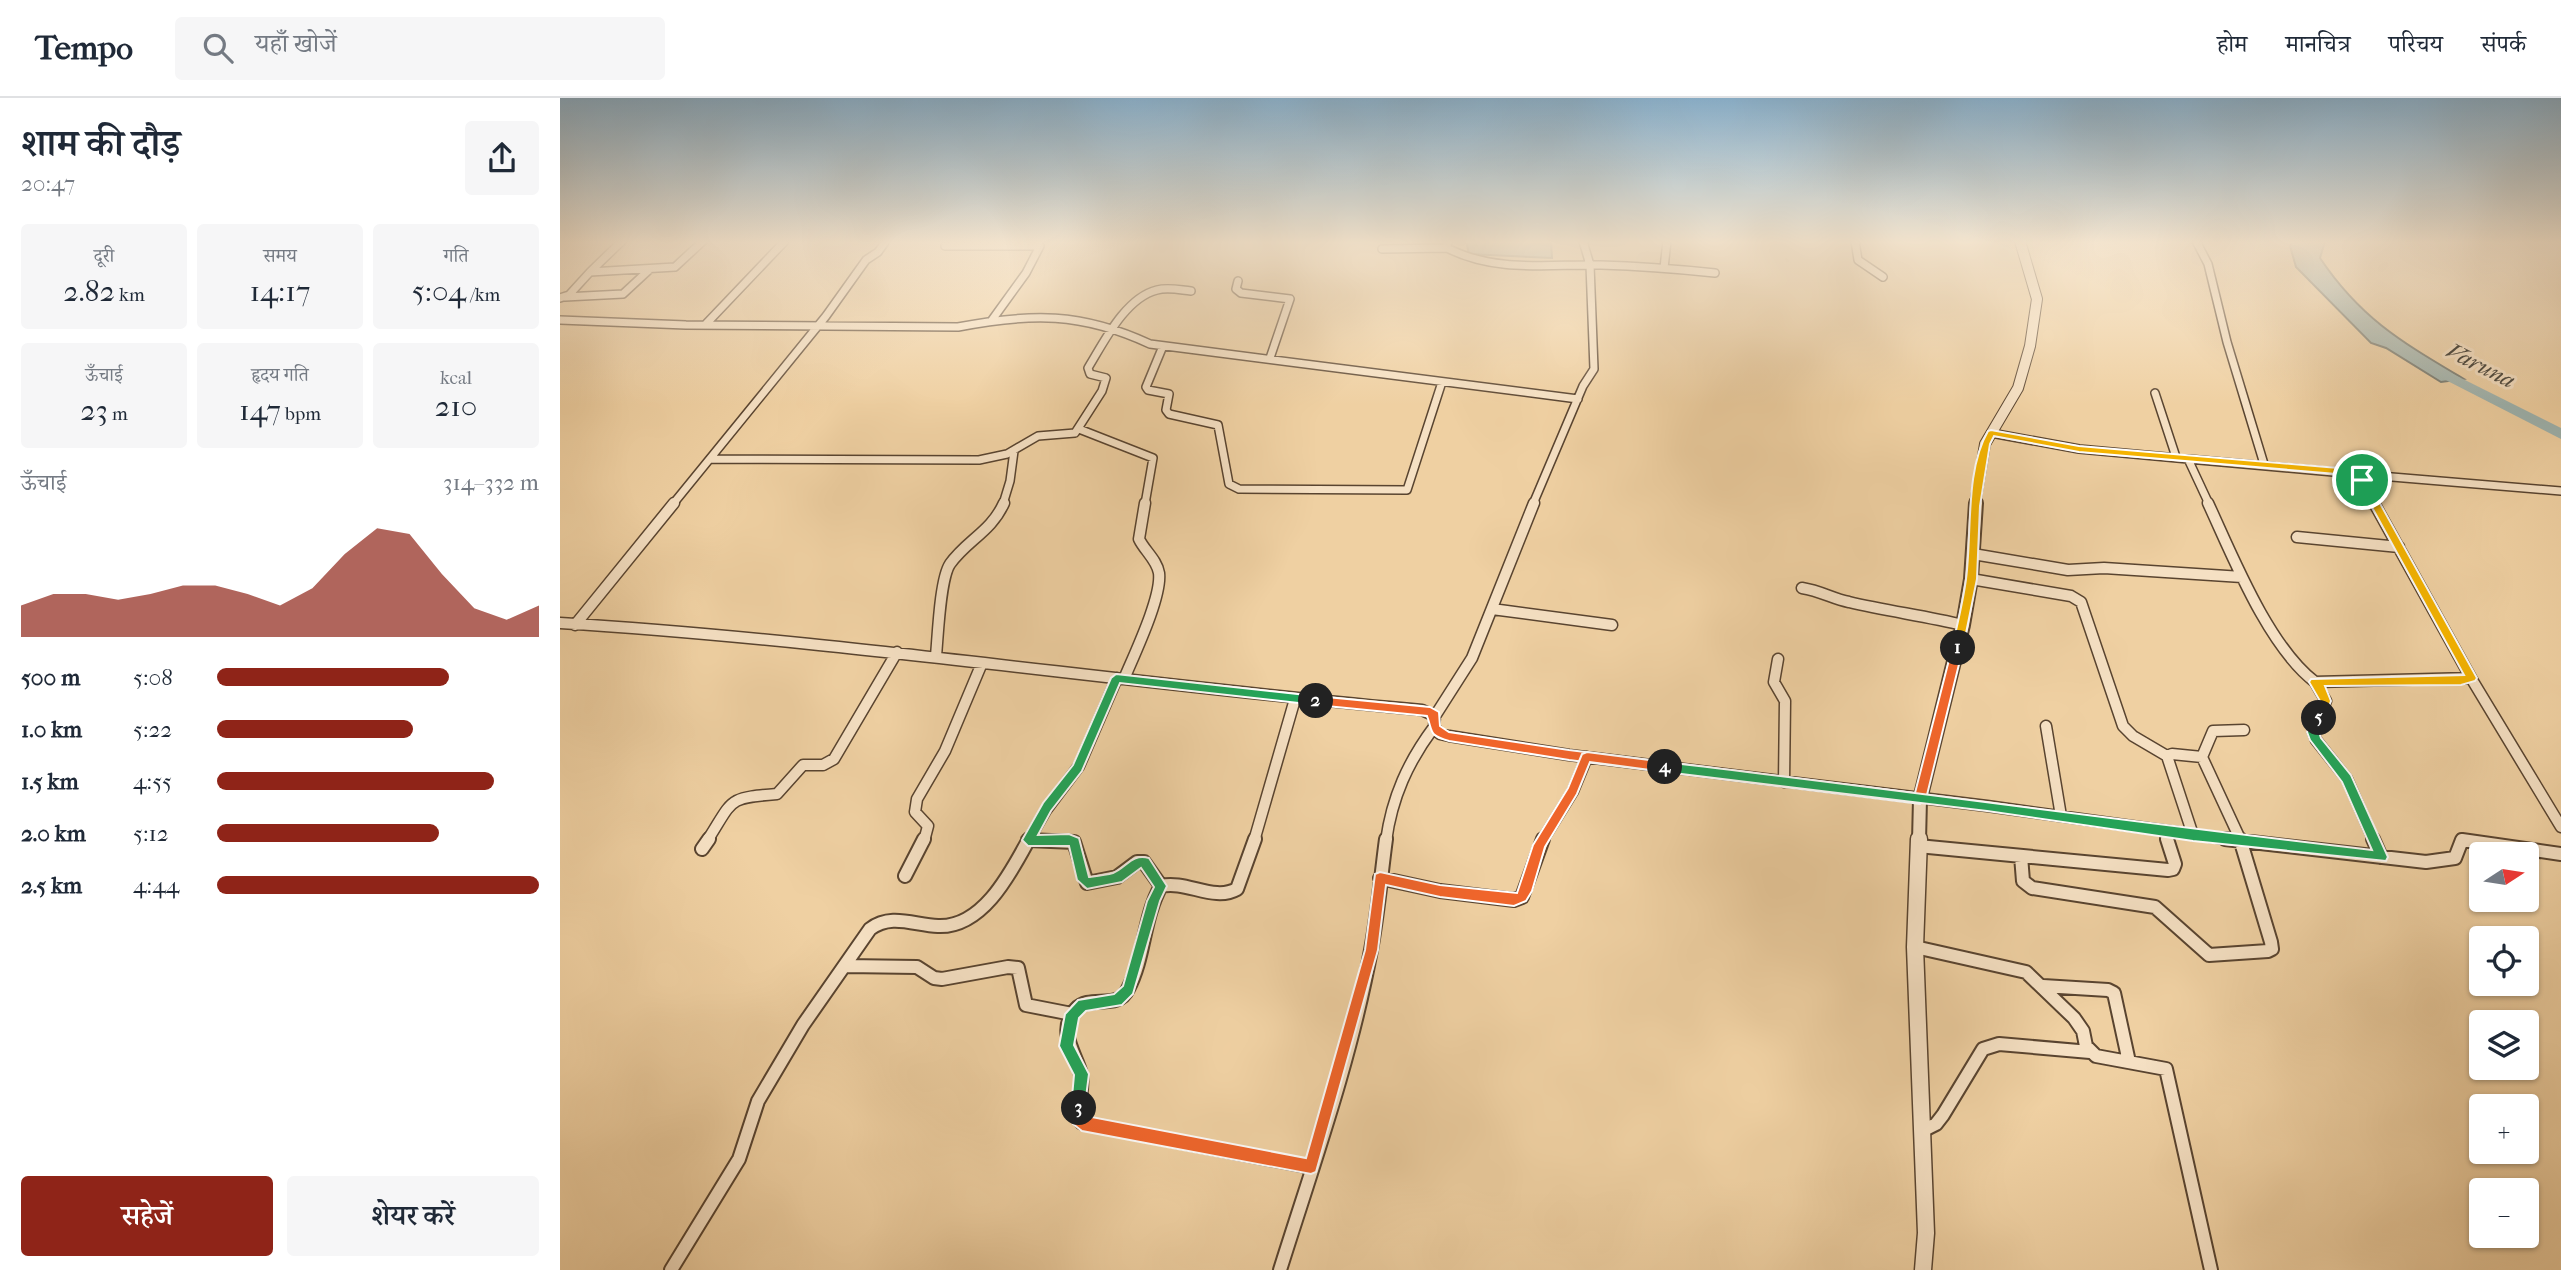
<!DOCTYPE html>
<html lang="hi">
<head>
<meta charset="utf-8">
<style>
	body { margin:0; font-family:"IM FELL French Canon","Noto Serif Devanagari",serif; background:#f6f6f7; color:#1f2937; height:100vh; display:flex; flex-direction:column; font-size:26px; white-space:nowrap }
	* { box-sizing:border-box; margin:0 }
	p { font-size:23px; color:#747a83 }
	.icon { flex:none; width:38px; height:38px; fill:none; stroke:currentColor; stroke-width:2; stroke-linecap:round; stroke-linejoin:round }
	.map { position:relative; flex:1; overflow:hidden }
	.panel { display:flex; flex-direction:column; background:#fff; width:560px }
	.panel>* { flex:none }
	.needle { width:46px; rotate:78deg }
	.controls { position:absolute; left:1909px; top:744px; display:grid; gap:14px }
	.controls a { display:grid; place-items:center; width:70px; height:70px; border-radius:7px; background:#fff; box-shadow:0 2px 5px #0004; font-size:35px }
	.pin { position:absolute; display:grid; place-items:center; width:60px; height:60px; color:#fff; margin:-30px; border:4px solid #fff; border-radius:50%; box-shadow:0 2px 7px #0007 }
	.km { position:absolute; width:35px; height:35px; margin:-18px; border-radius:50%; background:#222; color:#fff; font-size:19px; line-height:35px; text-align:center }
	.round { display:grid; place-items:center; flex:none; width:74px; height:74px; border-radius:7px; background:#f6f6f7 }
	.overview { display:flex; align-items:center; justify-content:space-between; height:119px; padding:0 21px }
	h1 { font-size:38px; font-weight:600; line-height:52px }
	.stats { display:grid; grid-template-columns:repeat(3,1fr); gap:10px; height:119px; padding:7px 21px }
	.stats div { display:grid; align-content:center; border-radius:7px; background:#f6f6f7; text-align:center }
	.stats b { font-size:30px; font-weight:600 }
	.stats small { font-size:19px; font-weight:400 }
	.stats p { font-size:19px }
	.chart { height:196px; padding:14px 21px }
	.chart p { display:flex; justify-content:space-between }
	.chart svg { width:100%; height:126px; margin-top:7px; fill:#8f2418; opacity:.7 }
	.button { display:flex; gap:14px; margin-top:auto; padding:14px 21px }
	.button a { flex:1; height:80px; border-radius:7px; background:#8f2418; color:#fff; font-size:28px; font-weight:600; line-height:80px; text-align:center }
	.button a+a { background:#f6f6f7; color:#1f2937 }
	ul { padding:0 21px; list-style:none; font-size:23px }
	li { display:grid; grid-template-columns:112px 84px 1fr; align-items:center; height:52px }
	li i { height:18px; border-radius:9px; background:#8f2418 }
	header { display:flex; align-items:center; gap:42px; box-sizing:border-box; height:98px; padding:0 35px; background:#fff; border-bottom:2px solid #e0e1e3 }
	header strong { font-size:33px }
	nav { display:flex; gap:38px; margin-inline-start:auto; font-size:24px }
	.search { width:490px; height:63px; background:#f6f6f7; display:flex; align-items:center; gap:18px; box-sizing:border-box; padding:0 24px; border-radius:7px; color:#747a83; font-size:26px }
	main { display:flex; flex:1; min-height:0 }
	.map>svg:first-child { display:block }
	.water { fill:#9eb4b0; stroke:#6e756e; stroke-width:2 }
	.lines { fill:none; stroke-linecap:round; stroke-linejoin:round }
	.river { fill:#9eb4b0; fill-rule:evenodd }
	.minor-far2-casing { stroke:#594430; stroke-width:10 }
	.minor-far1-casing { stroke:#594430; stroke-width:13 }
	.minor-casing { stroke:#594430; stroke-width:16 }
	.tertiary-far2-casing { stroke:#594430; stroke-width:12 }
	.tertiary-far1-casing { stroke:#594430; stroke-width:16 }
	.tertiary-casing { stroke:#594430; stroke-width:19 }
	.minor-far2 { stroke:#f5e0c3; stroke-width:7 }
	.minor-far1 { stroke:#f5e0c3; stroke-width:10 }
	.minor { stroke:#f5e0c3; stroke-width:12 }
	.tertiary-far2 { stroke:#f5e0c3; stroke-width:10 }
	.tertiary-far1 { stroke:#f5e0c3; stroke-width:12 }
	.tertiary { stroke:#f5e0c3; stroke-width:16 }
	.split-1 { fill:#f5b400; stroke:#fff; stroke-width:2 }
	.split-2 { fill:#f0652b; stroke:#fff; stroke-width:2 }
	.split-3 { fill:#22a559; stroke:#fff; stroke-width:2 }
	.split-4 { fill:#f0652b; stroke:#fff; stroke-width:2 }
	.split-5 { fill:#22a559; stroke:#fff; stroke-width:2 }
	.split-6 { fill:#f5b400; stroke:#fff; stroke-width:2 }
	.labels { text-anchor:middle; stroke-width:6; stroke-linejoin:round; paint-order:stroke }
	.far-water-label { font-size:23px; font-style:italic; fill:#514d44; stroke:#f5e0c3 }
</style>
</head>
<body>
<header>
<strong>Tempo</strong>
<div class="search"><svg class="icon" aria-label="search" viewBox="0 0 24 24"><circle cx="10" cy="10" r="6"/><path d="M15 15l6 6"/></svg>यहाँ खोजें</div>
<nav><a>होम</a><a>मानचित्र</a><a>परिचय</a><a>संपर्क</a></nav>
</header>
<main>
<section class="panel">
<div class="overview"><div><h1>शाम की दौड़</h1><p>20:47</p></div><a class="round"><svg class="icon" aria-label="share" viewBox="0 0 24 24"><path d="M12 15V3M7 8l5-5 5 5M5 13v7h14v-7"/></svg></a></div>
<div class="stats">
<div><p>दूरी</p><b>2.82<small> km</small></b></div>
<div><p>समय</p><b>14:17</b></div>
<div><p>गति</p><b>5:04<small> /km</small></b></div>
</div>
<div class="stats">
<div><p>ऊँचाई</p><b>23<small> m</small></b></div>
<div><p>हृदय गति</p><b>147<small> bpm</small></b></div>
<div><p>kcal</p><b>210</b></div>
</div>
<div class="chart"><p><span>ऊँचाई</span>314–332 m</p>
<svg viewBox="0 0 160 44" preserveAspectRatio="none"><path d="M0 44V33L10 29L20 29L30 31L40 29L50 26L60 26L70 29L80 33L90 27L100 15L110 6L120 8L130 22L140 34L150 38L160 33V44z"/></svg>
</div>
<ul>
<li><b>500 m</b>5:08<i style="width:72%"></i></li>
<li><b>1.0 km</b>5:22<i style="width:61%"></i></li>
<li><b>1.5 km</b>4:55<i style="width:86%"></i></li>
<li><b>2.0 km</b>5:12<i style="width:69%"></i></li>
<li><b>2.5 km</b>4:44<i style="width:100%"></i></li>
</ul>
<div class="button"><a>सहेजें</a><a>शेयर करें</a></div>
</section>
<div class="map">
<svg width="2001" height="1172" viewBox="0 0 2001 1172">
	<rect width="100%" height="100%" fill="#efd0a2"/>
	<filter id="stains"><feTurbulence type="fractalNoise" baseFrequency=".00286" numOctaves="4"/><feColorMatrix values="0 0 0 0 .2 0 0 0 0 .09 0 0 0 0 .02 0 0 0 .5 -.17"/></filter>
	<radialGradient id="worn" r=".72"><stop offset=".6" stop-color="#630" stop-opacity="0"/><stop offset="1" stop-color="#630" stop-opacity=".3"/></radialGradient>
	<!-- water -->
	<path class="water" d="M906,143h85l1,17 -83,-4z
		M1732,143h33l-5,17c41,61 82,84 144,121l-23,3 -55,-34 -15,-5 -75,-76 -6,-21z"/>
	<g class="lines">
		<!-- river -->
		<path class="river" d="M1875,267l126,63v11l-131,-67 -2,-3z"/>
		<!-- minor-far2 casing -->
		<g class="minor-far2-casing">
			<path id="minor-far2" d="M888,143l-1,7c49,25 101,16 154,17 38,1 76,4 114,8
				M1295,143l3,19 25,17
				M1636,143l12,23 19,78 37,122
				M385,148h95l-14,27 -34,47
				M822,151l65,-1
				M1104,170l3,-27
				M30,174l32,-31
				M678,183l-2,8 5,4 49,6 -20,59
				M5,199l58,-3 27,-25
				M0,200l9,-3 21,-23 85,-5 28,-26
				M0,222l126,5 272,2c73,-14 123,-15 192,17l428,55
				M145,227l80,-84
				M603,248l-17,41 2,3 21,4 -3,16 3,4 49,11 11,59 10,5 168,1 35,-108
				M1595,295l21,64
				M519,331l74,29 -8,46
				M1431,335l88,16 109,10
				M150,361l269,1 28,-6 31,-18 37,-3 27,-42 4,-13 -16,-4 -2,-6c16,-26 37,-70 69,-78 11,-3 23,0 34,1
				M1628,361l167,15 7,6 13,24
				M1628,361l21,45
				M1796,376l205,17
				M113,406l153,-188 40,-56 12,-8 8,-11
				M443,406l7,-23 4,-30
				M973,406l50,-118 11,-17 -4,-104 -7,-24"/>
		</g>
		<!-- minor-far1 casing -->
		<g class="minor-far1-casing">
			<path id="minor-far1" d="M1648,405c25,54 60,143 107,179l156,-4 -97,-175
				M1737,439l102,10
				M1413,456l95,16 36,-2 138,9
				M1411,481l100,17 10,6 42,124 10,10 34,20
				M1242,490c19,3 31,11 47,14 38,9 76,14 114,23
				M932,511l120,16
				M0,525c289,18 574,62 862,87l13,6 -1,11 6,7 9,2 120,19 418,51 254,35
				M15,527l99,-122
				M376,558c2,-21 4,-77 14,-92 17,-24 41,-32 54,-61
				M1218,561l-4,23 11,19 -1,81
				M1911,580l90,149
				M564,581c10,-24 38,-82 35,-106 -2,-13 -15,-23 -20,-34l6,-36
				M1755,584l11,19 -13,31 3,8 31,39 27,62
				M875,618l37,-58 62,-155
				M1486,628l15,90
				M1605,733l3,10
				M1633,737l-26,-79 5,-2 30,3
				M468,742l42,1
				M147,743c27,-42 19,-43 70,-47l26,-29h20l11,-6 63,-107
				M364,743l4,-15 -13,-14 2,-13 28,-48 37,-88
				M468,743l18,-31 33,-44 38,-88
				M694,743l41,-142
				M826,743c6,-44 22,-79 48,-114
				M982,743l31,-50 14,-34
				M1681,743l-39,-84 11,-26 31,-1
				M1902,743h4"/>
		</g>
		<!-- minor casing -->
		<g class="minor-casing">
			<path id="minor" d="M695,741l-18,50c-23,13 -51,-9 -76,-3 -18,32 -16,71 -33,103 -10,22 -38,5 -52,20 -21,23 2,47 5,66 3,17 -7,33 1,48l229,44
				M1665,741l201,23 29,-4 7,-18 99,14
				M1813,741l8,18
				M468,742l46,2 13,41 30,-6 20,-15h7l17,24
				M1358,748l250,24 5,-1 2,-5 -8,-25
				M142,751l7,-10
				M1461,758l2,25 9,7 123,19 54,48 59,-4 4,-2 -1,-7 -31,-103
				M345,778l19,-37
				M820,780l60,13 74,9 8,-3 21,-58
				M1355,849l111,25 48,46 9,13 3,15 10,10 70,13 45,201
				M286,868l71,1 17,11 8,1 66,-12 10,1 8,37 46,9
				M1483,888l65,4 6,3 15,69
				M1362,1033l14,-7 7,-9 40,-66 16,-5 91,8
				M111,1172l68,-111 19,-58 45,-76 67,-96c21,-16 44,-4 68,-3 45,2 73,-54 91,-87
				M720,1172c33,-105 71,-211 91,-320 7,-37 10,-74 15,-111"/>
		</g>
		<!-- tertiary-far2 casing -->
		<g class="tertiary-far2-casing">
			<path id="tertiary-far2" d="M1415,406l10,-60 33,-56 12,-42 7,-47 -17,-58"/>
		</g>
		<!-- tertiary-far1 casing -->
		<g class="tertiary-far1-casing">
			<path id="tertiary-far1" d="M1359,743l1,-42 43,-174 8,-46 5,-76"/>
		</g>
		<!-- tertiary casing -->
		<g class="tertiary-casing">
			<path id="tertiary" d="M1359,741l-4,108 11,286 -3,37"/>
		</g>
		<!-- minor-far2 -->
		<use href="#minor-far2" class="minor-far2"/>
		<!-- minor-far1 -->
		<use href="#minor-far1" class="minor-far1"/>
		<!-- minor -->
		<use href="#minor" class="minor"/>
		<!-- tertiary-far2 -->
		<use href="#tertiary-far2" class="tertiary-far2"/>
		<!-- tertiary-far1 -->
		<use href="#tertiary-far1" class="tertiary-far1"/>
		<!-- tertiary -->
		<use href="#tertiary" class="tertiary"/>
	</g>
	<!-- sky -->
	<linearGradient id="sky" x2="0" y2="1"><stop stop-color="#8ab4d2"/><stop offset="0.47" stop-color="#f8ead5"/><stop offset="1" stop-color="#f8ead5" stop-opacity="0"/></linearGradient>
	<rect width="2001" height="307" fill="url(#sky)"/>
	<!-- split-1 -->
	<path class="split-1" d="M1431,332l88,16 271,23 17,11 -5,3 -14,-8 -269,-23 -85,-16 -4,8 -10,62 -3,73 -14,69 -5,4 -6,-4c5,-23 11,-46 14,-69 6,-45 -1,-109 22,-148z"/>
	<!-- split-2 -->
	<path class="split-2" d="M1398,545l5,5 -37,151 -6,5 -351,-44 -120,-19c-21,-6 -16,-9 -22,-25l-111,-11 -5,-4 5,-5 114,11 9,5 1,14 9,6 120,18 346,43 37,-145z"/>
	<!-- split-3 -->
	<path class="split-3" d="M556,576l200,22 6,5 -6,4 -196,-22 -38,88 -31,40 -13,24 31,-1 10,4 10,39c8,-1 17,-2 24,-4 14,-6 19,-20 36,-15l18,28 -7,15 -27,93 -11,11 -36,6 -7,7 -5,27 15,29 -5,39 -5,2 -6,-2 -2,-5 3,-33 -15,-29 6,-32 13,-14 36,-6 9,-8 24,-85 7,-14 -13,-19 -19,14 -35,7 -10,-9 -8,-34h-41l-6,-6 21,-37 30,-38 38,-87z"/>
	<!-- split-4 -->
	<path class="split-4" d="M1027,654l78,10 6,5 -6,5 -75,-10 -13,32 -32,53 -13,44 -6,10 -12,5 -74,-9 -54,-12 -8,65 -62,222 -5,2 -229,-43 -9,-7 -2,-5 2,-17 6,-2 5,2 2,14 220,42 59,-208 10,-76 5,-2 60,13 77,8 16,-48 35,-57 14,-34z"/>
	<!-- split-5 -->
	<path class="split-5" d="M1759,615l6,5 -6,14 2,6 30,37 37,82 -2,4 -193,-20 -206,-30 -322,-39 -6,-5 6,-5c236,28 471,61 707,88l-30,-68 -32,-42 -3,-8 8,-17z"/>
	<!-- split-6 -->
	<path class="split-6" d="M1802,379l5,3 110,198 -2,3 -14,4 -136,1 6,15 -8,20 -4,2 -6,-5 7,-17 -11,-19 2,-3 153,-4 -107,-195z"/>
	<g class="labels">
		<!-- far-water labels -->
		<g class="far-water-label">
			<text transform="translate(1921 267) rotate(27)" y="8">Varuna</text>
		</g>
	</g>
	<rect width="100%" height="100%" filter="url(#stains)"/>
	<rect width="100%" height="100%" fill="url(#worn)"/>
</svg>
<div class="controls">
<a><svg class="needle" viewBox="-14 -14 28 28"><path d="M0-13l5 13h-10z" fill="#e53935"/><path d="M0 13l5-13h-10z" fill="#747a83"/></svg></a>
<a><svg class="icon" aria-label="locate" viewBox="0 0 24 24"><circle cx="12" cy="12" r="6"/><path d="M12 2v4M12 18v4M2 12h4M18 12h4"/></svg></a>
<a><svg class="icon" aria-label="layers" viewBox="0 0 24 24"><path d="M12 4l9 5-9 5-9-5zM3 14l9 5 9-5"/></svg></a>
<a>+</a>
<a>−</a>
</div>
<div class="pin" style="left:1802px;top:382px;background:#1e9e55"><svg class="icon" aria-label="arrive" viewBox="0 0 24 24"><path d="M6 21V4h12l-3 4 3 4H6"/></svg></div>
<b class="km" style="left:1398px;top:550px">1</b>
<b class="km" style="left:756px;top:603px">2</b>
<b class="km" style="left:519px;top:1010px">3</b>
<b class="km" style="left:1105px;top:669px">4</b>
<b class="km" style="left:1759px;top:620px">5</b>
</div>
</main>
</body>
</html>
